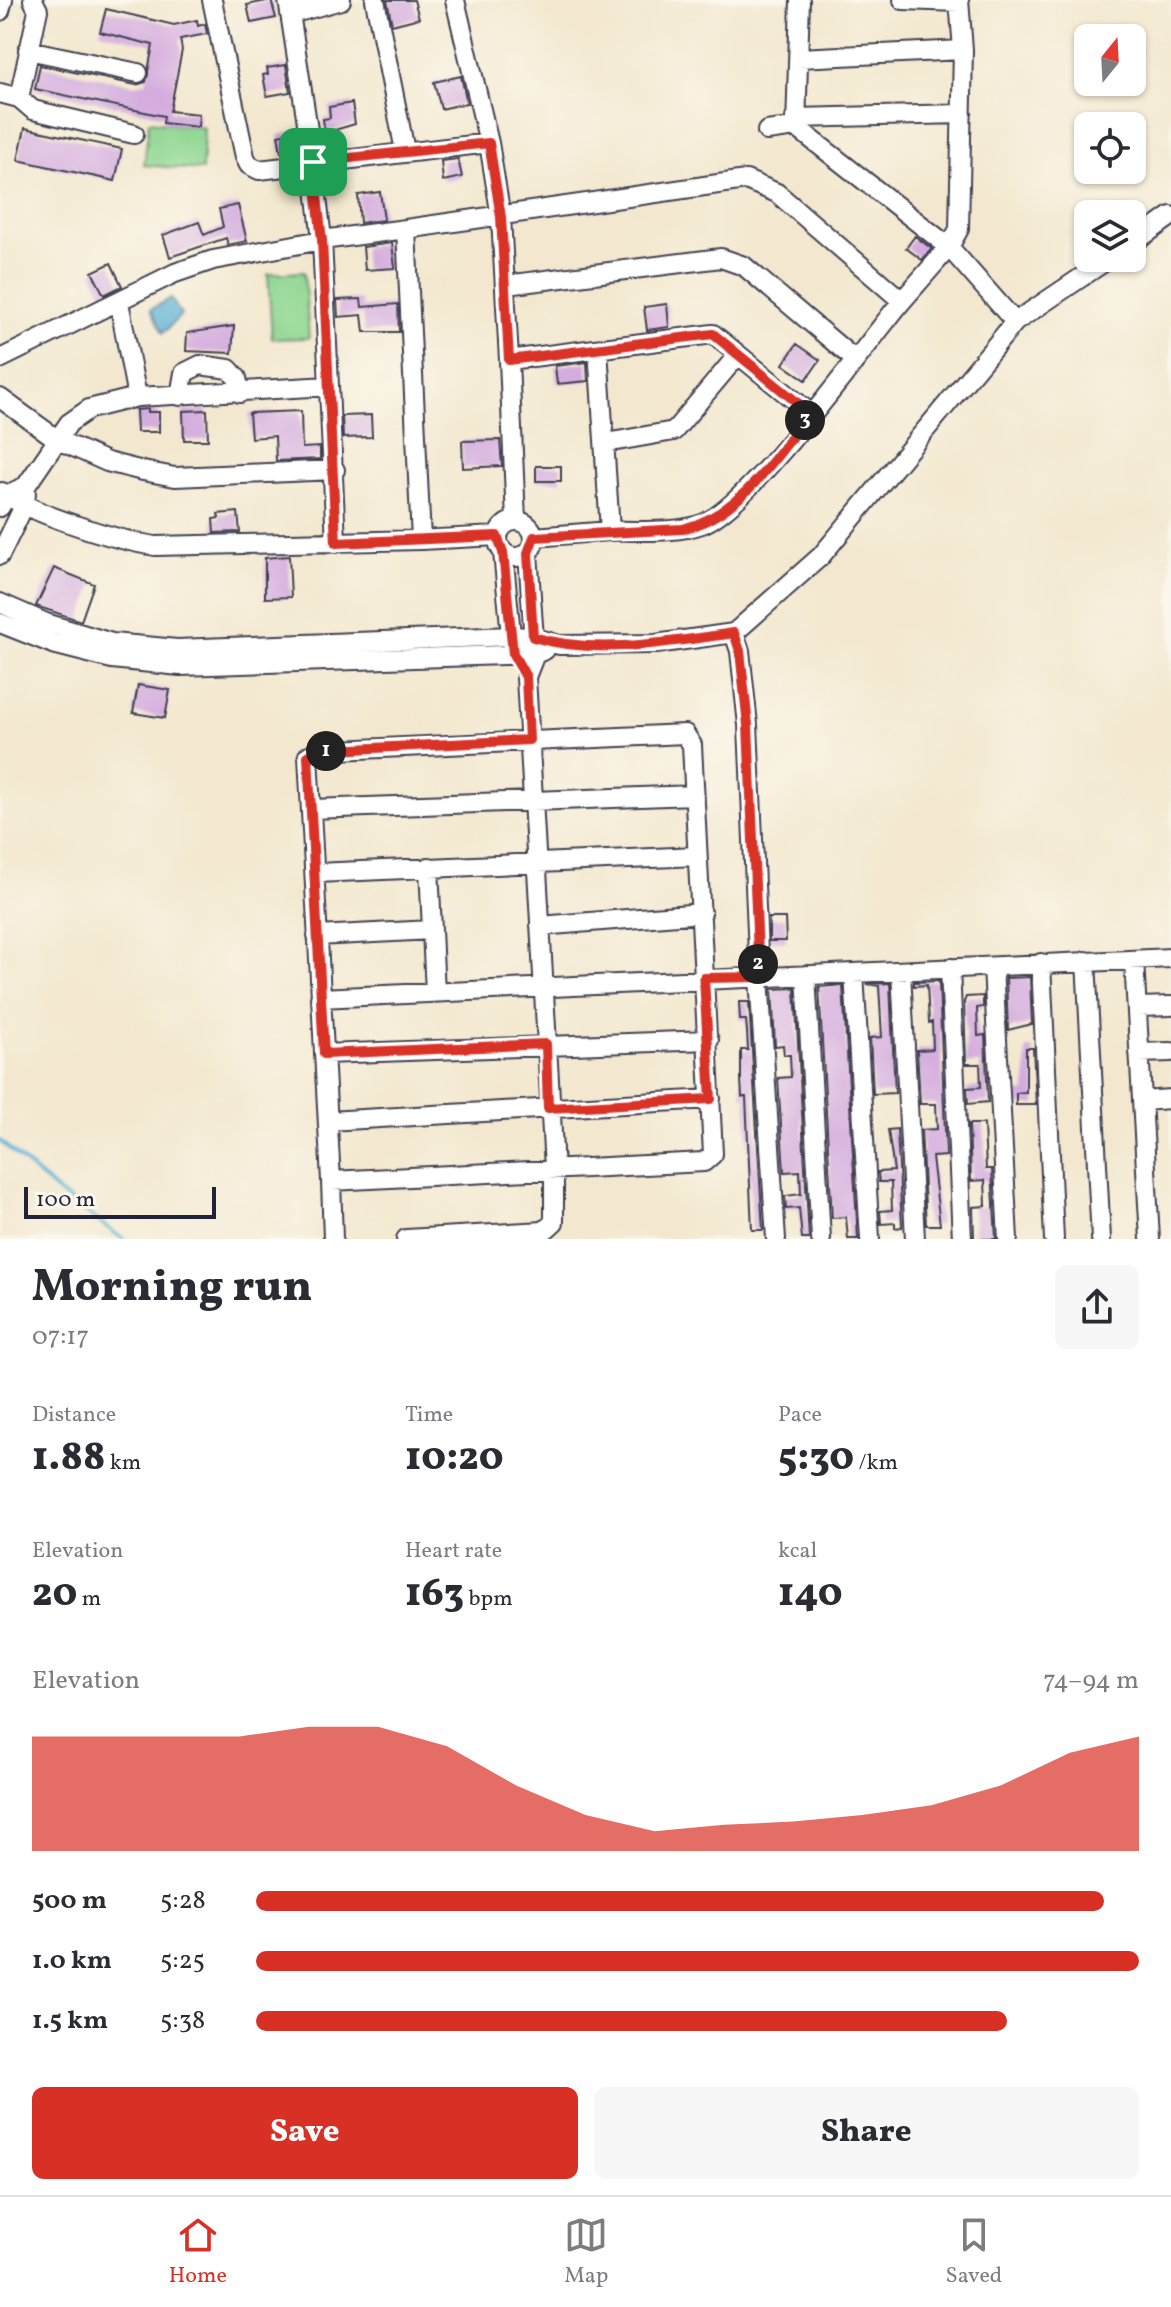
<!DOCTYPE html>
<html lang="en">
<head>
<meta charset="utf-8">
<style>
	body { margin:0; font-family:Vollkorn,serif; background:#f7f7f7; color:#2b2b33; height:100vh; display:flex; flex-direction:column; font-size:30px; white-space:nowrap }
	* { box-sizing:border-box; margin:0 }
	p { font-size:26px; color:#7c7c81 }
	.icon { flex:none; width:44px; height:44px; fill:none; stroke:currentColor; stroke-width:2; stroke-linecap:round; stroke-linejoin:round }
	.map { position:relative; height:1239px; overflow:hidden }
	.drawer { display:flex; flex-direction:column; background:#fff; flex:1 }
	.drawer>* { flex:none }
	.needle { width:52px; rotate:18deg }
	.fabs { position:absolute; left:1074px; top:24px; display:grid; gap:16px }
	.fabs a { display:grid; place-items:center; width:72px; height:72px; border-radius:12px; background:#fff; box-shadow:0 2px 6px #0004; font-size:40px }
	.scale { position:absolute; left:24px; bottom:20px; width:192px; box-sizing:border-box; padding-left:8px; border:4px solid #22223b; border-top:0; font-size:22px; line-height:28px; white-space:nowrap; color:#22223b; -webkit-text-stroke:6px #fbf7ec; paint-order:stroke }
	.pin { position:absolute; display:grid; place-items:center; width:68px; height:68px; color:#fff; margin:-34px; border-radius:16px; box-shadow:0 4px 12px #0006 }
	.km { position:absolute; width:40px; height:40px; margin:-20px; border-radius:50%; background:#222; color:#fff; font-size:22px; line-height:40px; text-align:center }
	.round { display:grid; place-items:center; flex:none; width:84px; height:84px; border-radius:12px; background:#f7f7f7 }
	.overview { display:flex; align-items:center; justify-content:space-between; height:136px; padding:0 32px }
	h1 { font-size:44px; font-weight:800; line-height:60px }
	.figures { display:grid; grid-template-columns:repeat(3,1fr); gap:12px; height:136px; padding:8px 32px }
	.figures div { display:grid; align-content:center }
	.figures b { font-size:40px; font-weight:800 }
	.figures small { font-size:22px; font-weight:400 }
	.figures p { font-size:22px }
	.chart { height:224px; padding:16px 32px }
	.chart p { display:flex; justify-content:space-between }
	.chart svg { width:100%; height:144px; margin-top:8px; fill:#d93025; opacity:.7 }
	.primary-button { display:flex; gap:16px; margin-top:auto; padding:16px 32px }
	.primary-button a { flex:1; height:92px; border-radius:12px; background:#d93025; color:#fff; font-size:32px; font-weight:800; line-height:92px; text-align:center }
	.primary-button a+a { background:#f7f7f7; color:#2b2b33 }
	ul { padding:0 32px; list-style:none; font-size:26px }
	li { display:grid; grid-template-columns:128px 96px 1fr; align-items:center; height:60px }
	li i { height:20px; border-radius:10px; background:#d93025 }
	.tabs { display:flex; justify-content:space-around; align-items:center; height:112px; border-top:2px solid #e1e1e2; background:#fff; font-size:22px; color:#7c7c81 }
	.tabs a { display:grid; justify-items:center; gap:4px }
	.tabs .active { color:#d93025 }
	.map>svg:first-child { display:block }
	.green { fill:#8fd792; stroke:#587c66; stroke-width:2 }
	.water { fill:#55add2; stroke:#3c6886; stroke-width:2 }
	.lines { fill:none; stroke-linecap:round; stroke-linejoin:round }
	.stream { stroke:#55add2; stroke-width:4 }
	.building { fill:#d4acde }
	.minor-casing { stroke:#414051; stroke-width:22 }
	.minor { stroke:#fff; stroke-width:18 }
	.route-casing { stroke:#fff; stroke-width:16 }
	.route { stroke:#d93025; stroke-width:10 }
</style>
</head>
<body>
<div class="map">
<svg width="1171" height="1239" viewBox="0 0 1171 1239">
	<rect width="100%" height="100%" fill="#fbf7ec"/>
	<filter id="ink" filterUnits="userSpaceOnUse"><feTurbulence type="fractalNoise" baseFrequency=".0125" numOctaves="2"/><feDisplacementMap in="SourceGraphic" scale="16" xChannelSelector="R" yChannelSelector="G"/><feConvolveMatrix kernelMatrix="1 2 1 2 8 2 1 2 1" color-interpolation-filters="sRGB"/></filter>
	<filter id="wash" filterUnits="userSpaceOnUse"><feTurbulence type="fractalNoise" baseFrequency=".006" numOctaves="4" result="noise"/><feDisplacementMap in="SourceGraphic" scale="32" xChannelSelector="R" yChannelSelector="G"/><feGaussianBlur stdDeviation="1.8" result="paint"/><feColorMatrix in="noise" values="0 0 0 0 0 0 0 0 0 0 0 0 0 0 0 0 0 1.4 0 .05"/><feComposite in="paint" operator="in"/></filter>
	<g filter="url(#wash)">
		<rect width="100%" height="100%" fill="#f3e8cf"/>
		<!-- green -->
		<path class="green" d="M149,121l55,7 -2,42 -58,-5z
			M304,272l5,66 -37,1 -4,-65z"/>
		<!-- water -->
		<path class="water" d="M171,298l10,17 -18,18 -12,-24z"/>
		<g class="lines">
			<!-- stream -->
			<path class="stream" d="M0,1141l59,52 64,46"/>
		</g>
		<g id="blocks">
			<!-- building -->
			<path class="building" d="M271,0l5,18 -25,5 -4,-18z
				M387,0h27l5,18 -27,7z
				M106,9l68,16 23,-5 1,6 7,-2 2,10 -27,5 2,11 -12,61 29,3 -1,13 -35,-4 1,-7 -129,-27 5,-24 96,20 10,-3 7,-37 -53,-13z
				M286,65l4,27 -23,4 -4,-21 5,-1 -1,-6z
				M461,76l6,27 -26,6 -7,-27z
				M352,103l3,21 -30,9 -2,-14 7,-1 -1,-11z
				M25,128l97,21 -7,32 -97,-21z
				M296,131l3,22 -18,-1 -3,-17z
				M458,159l4,18 -19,4 -2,-20z
				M380,192l4,28 -24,3 -2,-28z
				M238,205l9,36 -19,4 -2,-7 -56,19 -7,-22 36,-13 5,13 19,-8 -4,-18z
				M915,236l17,13 -10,11 -16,-12z
				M392,243l3,25 -30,2 -2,-23z
				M111,263l11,23 -18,9 -12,-23z
				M361,299l1,8 36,-3 1,28h-35l-2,-17 -24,2 -1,-17z
				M667,304l2,23 -22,3 -3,-23z
				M234,326l-2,27 -46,-2 1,-18z
				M797,344l23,16 -14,20 -23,-16z
				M587,362l1,19 -31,3 -2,-18z
				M148,409v3h11v20h-22l-1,-22z
				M207,410l1,30h-24l-1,-29z
				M301,411l1,37 18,-1v12l-44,2 -1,-25 -24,2 -2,-25z
				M371,415l1,22 -29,1 -1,-22z
				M500,440l2,26 -39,2 -1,-27z
				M536,466h25v15h-25z
				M238,512l2,20 -26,1 -1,-14 6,-1 -1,-4z
				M289,556l2,41 -26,1v-40z
				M54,568l40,16 -13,37 -45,-15z
				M138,685l32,5 -5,28 -32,-5z
				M769,918h16l1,23h-17z
				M1030,977l2,47 -24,6 -2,-52z
				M939,981l7,175 -14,1 8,68h-14l-5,-95 16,-1 -1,-25h-16l-3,-54 16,-1 -1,-27 -3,1 -2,-38 -13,1v-4z
				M890,983l5,110 -22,1 -3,-56 12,-1 -3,-51 -12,-2z
				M843,985l15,254h-10l-2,-22 -14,1 -13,-231z
				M795,988l14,251h-7l-3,-31 -13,1 -1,-13 16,-2 -1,-23 -16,1 -6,-94 13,-1 -1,-22h-6l-1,-10 -8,1 -3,-57z
				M983,996v11l-6,1 1,28 7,-1 3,67 -20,2 -1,-16 14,-1 -1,-23h-14l-2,-62 2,-5z
				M739,1002h10l14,228h-11l-6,-133h-4l-1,-18v-29h7l-1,-19 -1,-11h-6z
				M1026,1048h7l3,57h-20v-12l10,-1z
				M969,1124h15l2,45h6l4,70h-22l-1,-32 13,-1 -1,-26 -14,1z
				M897,1129l5,98 -7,1v-5l-14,1 -1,-13 12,-1 -1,-28h-12l-1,-10 16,-1 -6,-41z"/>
		</g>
	</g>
	<g filter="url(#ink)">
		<use href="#blocks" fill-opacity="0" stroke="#414051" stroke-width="2"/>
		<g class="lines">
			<!-- minor casing -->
			<g class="minor-casing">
				<path id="minor" d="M212,0l33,157 4,8 10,5 230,-27
					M375,0l30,151
					M455,0l34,143 12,74 8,143 204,-26 97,79
					M800,0l-4,127 153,120 66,75
					M903,0l56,2
					M0,11l3,-11
					M291,14l50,-14
					M28,50l110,23
					M799,58l164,-8
					M0,93l19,5 14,12 101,24
					M19,98l19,-88 -5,-10
					M795,118l167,-4
					M767,131l29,-4
					M406,229l340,-49 31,13 125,108c-38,46 -153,206 -200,223 -28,10 -62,6 -92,7l-12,-182
					M1132,244l39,-28
					M506,285l215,-27 23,8 110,93
					M902,301l47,-54 10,-18 4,-179 -4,-50
					M119,302l18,95
					M0,359l175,-86 38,-13 109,-20 -9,-78 -25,-162
					M509,360l7,161
					M329,386l7,157
					M180,396l4,-23 16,-8 29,4 8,9 3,15
					M0,398l58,42 49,22 36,9 32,6 160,-7
					M606,443l68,-12 63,-75
					M2,492c33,23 114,48 153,54l266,-6
					M0,507l7,-12 19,-9 43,-63 20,-14 48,-12 192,-11 -7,-146 84,-11 15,311 76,-4
					M498 539a18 18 0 1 1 36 0a18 18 0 1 1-36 0Z
					M534,537l76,-6
					M503,552l9,94
					M0,555l25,-51 1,-11
					M0,603l46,20 66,20 65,6 335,-13 21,1 26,8 97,-1 78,-11 87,-77 194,-234 95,-64
					M0,623l53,21 59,15 68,7 355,-12 10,-4
					M734,633l6,18 8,74 11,252 17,262
					M685,734l7,11 21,409 -9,8 -373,19 -23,-425 8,-5z
					M312,809l382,-14
					M429,867l6,126
					M316,873l381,-17
					M540,926l162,-13
					M317,936l115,-6
					M1134,960l16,279
					M1086,961l15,278
					M1041,963l13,276
					M993,967l15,272
					M950,968l12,271
					M901,971l14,268
					M854,973l16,266
					M806,975l15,264
					M320,998l851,-40
					M1138,1007l33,-1
					M1139,1053l32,-1
					M324,1054l385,-14
					M1142,1101l29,-2
					M328,1121l383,-22
					M331,1181l2,58
					M406,1239l138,-8 10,-9v-54l-28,-491 9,-23 -7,-101"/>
			</g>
			<!-- minor -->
			<use href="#minor" class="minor"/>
		</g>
	</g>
	<g class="lines" filter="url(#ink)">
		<!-- route casing -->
		<g class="route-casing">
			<path id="route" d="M489,143l12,74 8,143 204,-26 97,79c-34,44 -70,102 -127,116l-149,8 -6,16 5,84c63,19 137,5 201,-4l6,18 8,74 11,252 -55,1 7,121 -163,9 -2,-64 -222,10 -16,-298 8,-5 213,-11 -3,-63 -13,-23 -10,-102 -6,-16 -161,7 -14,-303 -9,-78z"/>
		</g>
		<!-- route -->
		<use href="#route" class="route"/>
	</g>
</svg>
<div class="fabs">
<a><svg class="needle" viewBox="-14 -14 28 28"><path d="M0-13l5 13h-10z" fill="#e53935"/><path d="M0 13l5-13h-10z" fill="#7c7c81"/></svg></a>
<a><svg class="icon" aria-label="locate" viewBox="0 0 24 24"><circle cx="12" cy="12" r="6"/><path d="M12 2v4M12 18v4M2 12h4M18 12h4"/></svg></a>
<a><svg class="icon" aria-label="layers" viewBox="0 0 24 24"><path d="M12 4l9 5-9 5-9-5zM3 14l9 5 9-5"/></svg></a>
</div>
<div class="scale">100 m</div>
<div class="pin" style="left:313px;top:162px;background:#1e9e55"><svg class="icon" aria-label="arrive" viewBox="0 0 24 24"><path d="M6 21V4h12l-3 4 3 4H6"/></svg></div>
<b class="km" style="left:326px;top:751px">1</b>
<b class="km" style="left:758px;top:964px">2</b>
<b class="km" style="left:805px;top:420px">3</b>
</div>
<section class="drawer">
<div class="overview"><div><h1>Morning run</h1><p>07:17</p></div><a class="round"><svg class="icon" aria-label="share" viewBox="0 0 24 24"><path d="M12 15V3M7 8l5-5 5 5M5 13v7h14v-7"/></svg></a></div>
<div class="figures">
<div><p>Distance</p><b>1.88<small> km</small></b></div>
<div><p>Time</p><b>10:20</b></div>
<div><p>Pace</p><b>5:30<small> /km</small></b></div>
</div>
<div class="figures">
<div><p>Elevation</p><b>20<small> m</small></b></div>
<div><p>Heart rate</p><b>163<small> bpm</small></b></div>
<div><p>kcal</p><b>140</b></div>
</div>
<div class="chart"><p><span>Elevation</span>74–94 m</p>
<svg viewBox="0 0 160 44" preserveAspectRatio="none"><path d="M0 44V9L10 9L20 9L30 9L40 6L50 6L60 12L70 24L80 33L90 38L100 36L110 35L120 33L130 30L140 24L150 14L160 9V44z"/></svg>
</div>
<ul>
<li><b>500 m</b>5:28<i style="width:96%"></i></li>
<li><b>1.0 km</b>5:25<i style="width:100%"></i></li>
<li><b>1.5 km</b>5:38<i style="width:85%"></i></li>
</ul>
<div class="primary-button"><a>Save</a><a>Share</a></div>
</section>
<nav class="tabs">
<a class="active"><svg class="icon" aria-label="home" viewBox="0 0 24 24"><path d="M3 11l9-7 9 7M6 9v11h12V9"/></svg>Home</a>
<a><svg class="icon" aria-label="map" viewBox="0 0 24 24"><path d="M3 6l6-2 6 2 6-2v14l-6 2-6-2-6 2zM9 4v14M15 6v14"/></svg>Map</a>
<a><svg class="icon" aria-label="saved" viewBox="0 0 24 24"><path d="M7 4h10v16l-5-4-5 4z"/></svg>Saved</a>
</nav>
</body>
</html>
